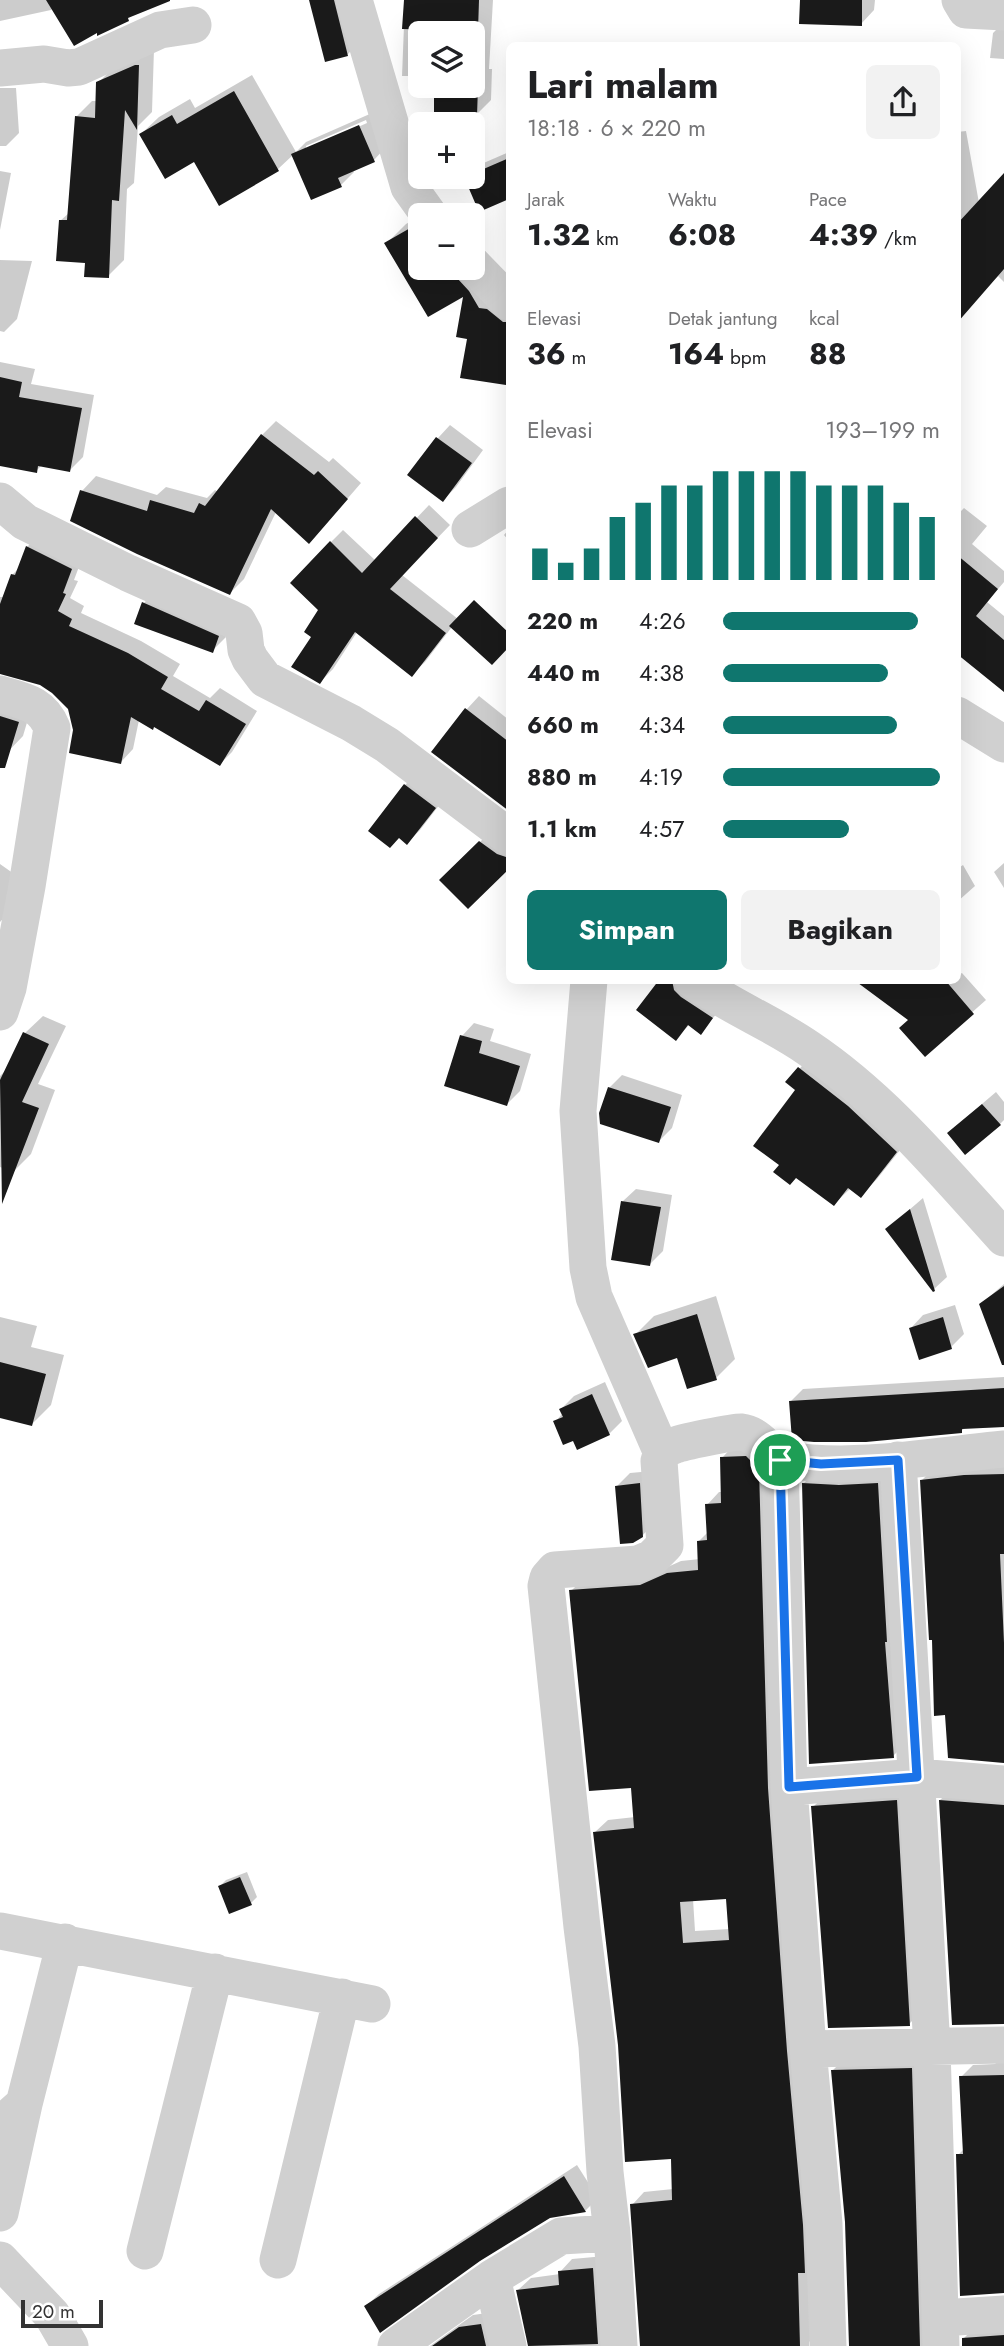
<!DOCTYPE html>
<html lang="id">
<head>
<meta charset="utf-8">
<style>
	body { margin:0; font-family:Jost,sans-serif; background:#f2f2f2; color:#202124; height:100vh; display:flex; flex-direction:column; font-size:26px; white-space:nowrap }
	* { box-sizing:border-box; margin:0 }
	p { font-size:23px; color:#757577 }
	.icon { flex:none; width:38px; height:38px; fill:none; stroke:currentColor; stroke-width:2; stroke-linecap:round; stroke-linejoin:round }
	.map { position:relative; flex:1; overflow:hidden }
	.drawer { position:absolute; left:506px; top:42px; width:455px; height:942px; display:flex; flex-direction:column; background:#fff; border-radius:10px; box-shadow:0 7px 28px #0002 }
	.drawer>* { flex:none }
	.buttons { position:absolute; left:408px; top:21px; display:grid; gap:14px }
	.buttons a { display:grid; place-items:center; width:77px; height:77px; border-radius:10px; background:#fff; box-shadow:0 7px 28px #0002; font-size:35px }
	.scale { position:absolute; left:21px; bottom:18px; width:82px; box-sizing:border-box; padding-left:7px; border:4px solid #333; border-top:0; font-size:19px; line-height:24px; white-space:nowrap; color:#333; -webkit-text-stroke:5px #fff; paint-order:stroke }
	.pin { position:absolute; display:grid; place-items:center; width:60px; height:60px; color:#fff; margin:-30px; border:4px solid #fff; border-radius:50%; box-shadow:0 2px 7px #0007 }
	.round { display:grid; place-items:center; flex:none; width:74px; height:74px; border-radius:10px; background:#f2f2f2 }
	.summary { display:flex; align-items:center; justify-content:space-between; height:119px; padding:0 21px }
	h1 { font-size:38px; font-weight:700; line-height:52px }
	.metrics { display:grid; grid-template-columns:repeat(3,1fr); gap:10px; height:119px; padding:7px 21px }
	.metrics div { display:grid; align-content:center }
	.metrics b { font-size:30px; font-weight:700 }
	.metrics small { font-size:19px; font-weight:400 }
	.metrics p { font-size:19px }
	.chart { height:196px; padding:14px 21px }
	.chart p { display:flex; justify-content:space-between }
	.chart svg { width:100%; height:126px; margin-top:7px; stroke:#0f766e; stroke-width:6 }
	.button { display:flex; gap:14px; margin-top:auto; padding:14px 21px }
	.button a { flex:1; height:80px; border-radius:10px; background:#0f766e; color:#fff; font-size:28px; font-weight:700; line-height:80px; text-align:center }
	.button a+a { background:#f2f2f2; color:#202124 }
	ul { padding:0 21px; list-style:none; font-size:23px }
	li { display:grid; grid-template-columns:112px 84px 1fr; align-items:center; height:52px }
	li i { height:18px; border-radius:9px; background:#0f766e }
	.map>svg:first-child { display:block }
	.shadow { fill:#0003; fill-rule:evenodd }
	.building { fill:#1a1a1a; fill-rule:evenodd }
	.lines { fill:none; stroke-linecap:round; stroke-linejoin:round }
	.minor { stroke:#d0d0d0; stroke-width:37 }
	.route-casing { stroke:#fff; stroke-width:14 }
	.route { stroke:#1a73e8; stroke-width:9 }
</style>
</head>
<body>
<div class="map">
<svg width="1004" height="2346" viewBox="0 0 1004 2346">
	<rect width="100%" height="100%" fill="#fff"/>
	<!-- shadow -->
	<path class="shadow" d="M0,0h61l-10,10 -51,11z
		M311,0h37l12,41 -12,13 -22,6z
		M405,0h88l-4,69h3l-1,31 -15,15 -41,-1 1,-28h36v-53h-52v43h-18z
		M801,0h74l-1,10 -13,14z
		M1004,22v37l-14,-1 3,-25z
		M154,49l-2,63 -14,14 -4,57 -7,6 -3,71 -16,16 -21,-15 -27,-40 10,-9 6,-95 16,-16h5l1,-18 16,-16z
		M252,75l44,77 10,-10 66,-29 14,34 -12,13 -22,9 2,3 -13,13 -48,-30 -15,14 -59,34 -24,-43 -54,-26 18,-17 31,-18 5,9zM366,120l1,3 -61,27v-4z
		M0,88h16l3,45 -13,13h-6z
		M966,131l13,72 25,-27v106l-6,-6 -41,32v-176z
		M509,152v45l-29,12 -14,-31 6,-1v-5l7,-7z
		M0,171l11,2 -11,57z
		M420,216v52h52l37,25v86l-4,4 -36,-45 -4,-45 -36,22 -42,-72 19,-19z
		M0,260l32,1 -15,58 -13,13 -4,-1z
		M0,362l35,7 -4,15 63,11 -11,62 -13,13 -28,-5 -6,6 -36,-7z
		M276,421l53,41 4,-4 28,25 -38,44 -47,-15 -32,67 -14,14 -148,-102 14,-15 61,19 9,-8 41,11 8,-8 3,2 44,-57z
		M450,425l33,25 -27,37 -13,13 -33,-25 28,-37z
		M429,505l21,20 -48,50 56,44 -33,43 -13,12 -55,-42 -24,37 -13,13 -7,-46 8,-26 10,-68 12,-12 33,31z
		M964,508l23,18 -15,18 32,27v11l-17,20 17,14v58l-47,-22v-137z
		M509,529v12l-5,-6z
		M40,534l43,22 -9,24 4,1 -8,17 14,8 -3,7 60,28 39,23 -7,12 37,22 10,-10 37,23 -25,41 -12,12 -65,-39 -16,-5 -6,29 -12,13 -46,-32 -5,-22 -17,-17 -13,-8 -40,-11v-75h4l8,-22 8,-8 7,-20z
		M156,590l75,34 -6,14 -13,13 -68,-48z
		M479,696l30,24v85l-2,2 -74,-55 34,-43z
		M0,697l31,12 -8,27 -23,24z
		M418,772l29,23 -27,35 -13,13 -7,-6 5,-52z
		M493,829l16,12v25l-41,41 -26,-27z
		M1004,863v25l-10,-16z
		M0,864l17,12 -7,35 -10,11z
		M963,865l12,21 -18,16v-33z
		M962,973l24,27 -61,54 -15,-35 -31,-39h78v-5z
		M662,980h28l35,24 -24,28 -11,-8 -14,14z
		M43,1016l23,10 -28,58 17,6 -24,64 -18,18 -13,-5v-91l5,-5 20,-38z
		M474,1023l20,6 -4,12 41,13 -11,37 -13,13 -45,-68z
		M815,1051l97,84 -35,44 -16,16 -10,-7 -17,16 -53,-39 16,-76 -9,-7z
		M622,1075l60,20 -10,33 -13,13 -50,-53z
		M996,1092l8,10v18l-4,4 -38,-3z
		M636,1189l36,6 -9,56 -13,13 -27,-63z
		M923,1198l24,79 -14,13 -46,-61z
		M1004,1284v82l-23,-62z
		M716,1296l19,63 -19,19 -81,-43 19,-19z
		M955,1305l9,29 -13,13 -40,-19 12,-13z
		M0,1317l37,9 -6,21 33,8 -13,50 -19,19 -32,-7z
		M1004,1377v50l-39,1 -4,3 -170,-30 12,-12z
		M605,1382l17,39 -13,13 -31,13 -4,-8 -19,-17 8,-9 -2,-4 13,-13z
		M734,1445l37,11 41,883 -3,3v4h-168l-9,-141 12,-13 29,-3 -1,-32 -52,-113 -25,-212 13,-12 27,-3 -2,-31 -62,-195 13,-13 70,-5 27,-12 19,-2 -1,-18 9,-9 -1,-27 12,-13h3v-34zM728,1897l2,32 -35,2 -2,-32z
		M1004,1462v299l-57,-48 -13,-75 -12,-158 12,-12z
		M652,1471l3,51 -13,14 -25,-50 13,-13z
		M816,1471h75l15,272 -13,13 -90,-272z
		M909,1788l13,223 -13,13 -96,-217 13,-13z
		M953,1788l51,4v231l-64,-223z
		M247,1872l10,25 -6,6 -31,-17 6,-6z
		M1004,2055v236l-46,-136 6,-6 -3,-72 12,-12 22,-1z
		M924,2056l13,290h-86l-4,-123 -14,-153 12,-12z
		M577,2165l21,33 -13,13 -36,5 -183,90 13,-12z
		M605,2256l10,90h-85l-12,-56 13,-12 29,-4v-2l12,-13z
		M494,2312l10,34h-74l43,-31z
		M1004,2324v22h-42l1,-7 13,-13z"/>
	<!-- building -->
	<path class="building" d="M46,0h124v1l-42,17 1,3 -32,15v-3l-23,13z
		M309,0h25l14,56 -23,6z
		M404,0h75l-1,31 -76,-2z
		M800,0h62v26l-63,-2z
		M135,65h4l-2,65 -12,-20 -6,91 -7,-1 -3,78 -25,-1 1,-14 -29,-2 3,-41h8l8,-104 20,2 1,-36z
		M434,86h44l-1,30 -43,-1z
		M234,91l45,80 -60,35 -25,-44 -29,17 -26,-45 33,-19 5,9z
		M359,125l16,37 -37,16 4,9 -31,13 -20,-46z
		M509,158v41l-30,13 -15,-35h8v-3z
		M1004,173v96l-47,54v-99z
		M412,227l8,7v34h32l5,10 12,13 10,17 8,1 16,13h6v42l-3,21 -46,-7 7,-39 -11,-2 7,-40 -35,20 -44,-74z
		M0,377l22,5 -3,15 63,11 -12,64 -32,-6 -1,7 -37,-7z
		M261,434l53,41 4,-4 30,28 -39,45 -38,-35 -41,86 -93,-41 -67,-33 10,-31 67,21 3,-11 44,13 5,-10 6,3z
		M436,437l36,26 -29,39 -36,-27z
		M415,516l23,22 -48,51 56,44 -34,44 -57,-45 -35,52 -29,-17 20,-30 -7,-5 14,-22 -28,-27 40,-42 32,32z
		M26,546l46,23 -9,24 3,1 -8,17 14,8 -3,7 59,27 40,24 -7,12 38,22 7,-11 40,24 -26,42 -66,-39 -1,3 -22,-13 -10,47 -52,-11 4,-23 -5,-21 -16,-16 -12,-8 -40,-11v-70l11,-30 4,1z
		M957,555l41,34 -22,27 28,24v52l-47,-38z
		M474,600l35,33v14l-17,18 -43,-39z
		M142,602l77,34 -6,17 -79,-29z
		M465,708l44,34v69l-78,-59z
		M0,716l19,6 -14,46h-5z
		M404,784l32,24 -29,37 -8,-7 -9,10 -22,-17z
		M479,841l18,13 12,4v11l-41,40 -29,-29z
		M659,980h13l2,10 7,7 32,21 -12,17 -13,-10 -12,16 -40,-31z
		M854,980h91l29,34 -49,43 -26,-29 9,-8z
		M23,1032l26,12 -27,58 17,6 -37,96 -2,-124z
		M460,1035l22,6 -3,12 41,13 -13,40 -63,-20z
		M798,1067l50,39 49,46 -36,46 -13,-10 -14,18 -38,-28 -6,7 -17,-13 6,-7 -26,-19 42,-56 -10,-8z
		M608,1087l63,20 -12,36 -59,-19 -1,-11z
		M982,1104l19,21 -36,30 -18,-22z
		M621,1201l40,6 -11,59 -39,-6z
		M910,1209l25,82 -2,1 -48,-63z
		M1004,1286v79h-2l-23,-61z
		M697,1314l20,66 -30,9 -10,-31 -29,10 -15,-34z
		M943,1317l9,32 -33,11 -10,-32z
		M0,1362l46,12 -14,52 -32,-8z
		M1004,1388v39l-42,2v4l-96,9h-52l-22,-2 -3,-39z
		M592,1394l18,41 -33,15 -4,-9 -10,4 -10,-24 10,-4 -4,-8z
		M746,1456l13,13 9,319 19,263 16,174 2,48h-7l2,73h-160l-10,-142 42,-4 -1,-41 -46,3 -7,-117 -25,-213 41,-4 -3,-40 -42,3 -20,-201 71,-5 27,-12 31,-3 -1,-29 10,-1 -2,-36 16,-1 -1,-46zM726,1899l3,41 -46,3 -3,-41z
		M1004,1474v80h-4l4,89v120l-56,-5 -3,-43 -11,1 -2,-76h-3l-9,-160 44,-5z
		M640,1483l3,54 -10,6 -13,1 -5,-58z
		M802,1483l37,2 39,-2 9,159h-2l9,116 -85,6z
		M897,1800l13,226 -82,2 -17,-222z
		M939,1800l65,5v219l-52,1z
		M240,1877l12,28 -23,9 -11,-28z
		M912,2068l8,278h-71l-4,-124 -14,-152z
		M1004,2075v218l-44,3 -4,-142h7l-4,-78z
		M564,2176l22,36 -36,6 -70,43 -100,72 -16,-27z
		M593,2268l5,76 -70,2 -12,-56 43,-5 -1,-14z
		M481,2324l5,22h-54l27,-19z
		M1004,2335v11h-42v-8z"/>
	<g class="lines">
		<!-- minor -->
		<path class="minor" d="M354,0l55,187 20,28
			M960,0l6,10 38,2
			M0,68l44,-4 24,4 11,-1 81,-37 33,-5
			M472,264l37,38
			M0,501l25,21 103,51 110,49 6,11 2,17 4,9 15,20 86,44 36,22 122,92
			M470,529l39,-24
			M0,694c24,7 42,9 52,34l-25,158 -19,102 -8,24
			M957,715l47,29
			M589,980l-11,131 10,157 6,29 68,156
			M693,980c36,26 79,43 115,68 76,51 135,123 196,190
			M780,1460l9,327 19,262 16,175 4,122
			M898,1460l34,588 9,298
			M789,1787l128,-10 87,7
			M0,1931l372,73
			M808,2049l196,-4
			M0,2125l24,-21 41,-162
			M0,2213l24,-109
			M145,2251l70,-279
			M0,2260l52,55 18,31
			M278,2260l64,-263
			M492,2278l16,68
			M941,2318l63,-4
			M396,2346l96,-68 69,-42 51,-3
			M619,2346l-7,-113 -7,-61 -8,-126 -15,-119 -36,-341 2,-8 7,-8 83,-6 14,-6 13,-13 -6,-84c3,-8 6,-12 14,-15 8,-4 60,-14 68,-14 20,2 31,26 44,28 72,11 147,-4 219,-11"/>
	</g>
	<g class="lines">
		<!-- route casing -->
		<g class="route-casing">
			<path id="route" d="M780,1460l41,4 77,-4 19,317 -128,10z"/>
		</g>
		<!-- route -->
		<use href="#route" class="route"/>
	</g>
</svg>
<div class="buttons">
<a><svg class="icon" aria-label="layers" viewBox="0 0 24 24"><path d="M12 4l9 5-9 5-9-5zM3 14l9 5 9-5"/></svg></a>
<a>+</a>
<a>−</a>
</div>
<div class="scale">20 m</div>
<div class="pin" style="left:780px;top:1460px;background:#1e9e55"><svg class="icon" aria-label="arrive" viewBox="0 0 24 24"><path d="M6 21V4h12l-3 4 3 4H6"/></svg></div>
<section class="drawer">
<div class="summary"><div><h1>Lari malam</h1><p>18:18 · 6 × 220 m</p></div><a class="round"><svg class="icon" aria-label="share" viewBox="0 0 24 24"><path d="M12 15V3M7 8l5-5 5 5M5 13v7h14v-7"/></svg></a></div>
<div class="metrics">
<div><p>Jarak</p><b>1.32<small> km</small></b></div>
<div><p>Waktu</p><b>6:08</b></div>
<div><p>Pace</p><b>4:39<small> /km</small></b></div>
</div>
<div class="metrics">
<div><p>Elevasi</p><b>36<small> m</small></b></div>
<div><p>Detak jantung</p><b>164<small> bpm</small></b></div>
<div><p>kcal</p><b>88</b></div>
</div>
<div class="chart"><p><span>Elevasi</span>193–199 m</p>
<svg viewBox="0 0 160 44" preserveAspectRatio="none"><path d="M5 44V33M15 44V38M25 44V33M35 44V22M45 44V17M55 44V11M65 44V11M75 44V6M85 44V6M95 44V6M105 44V6M115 44V11M125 44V11M135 44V11M145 44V17M155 44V22"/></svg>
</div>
<ul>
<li><b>220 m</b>4:26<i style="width:90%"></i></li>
<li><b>440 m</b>4:38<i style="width:76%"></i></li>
<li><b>660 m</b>4:34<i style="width:80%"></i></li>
<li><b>880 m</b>4:19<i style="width:100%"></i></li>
<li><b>1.1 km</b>4:57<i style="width:58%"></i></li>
</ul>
<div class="button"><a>Simpan</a><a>Bagikan</a></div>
</section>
</div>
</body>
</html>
